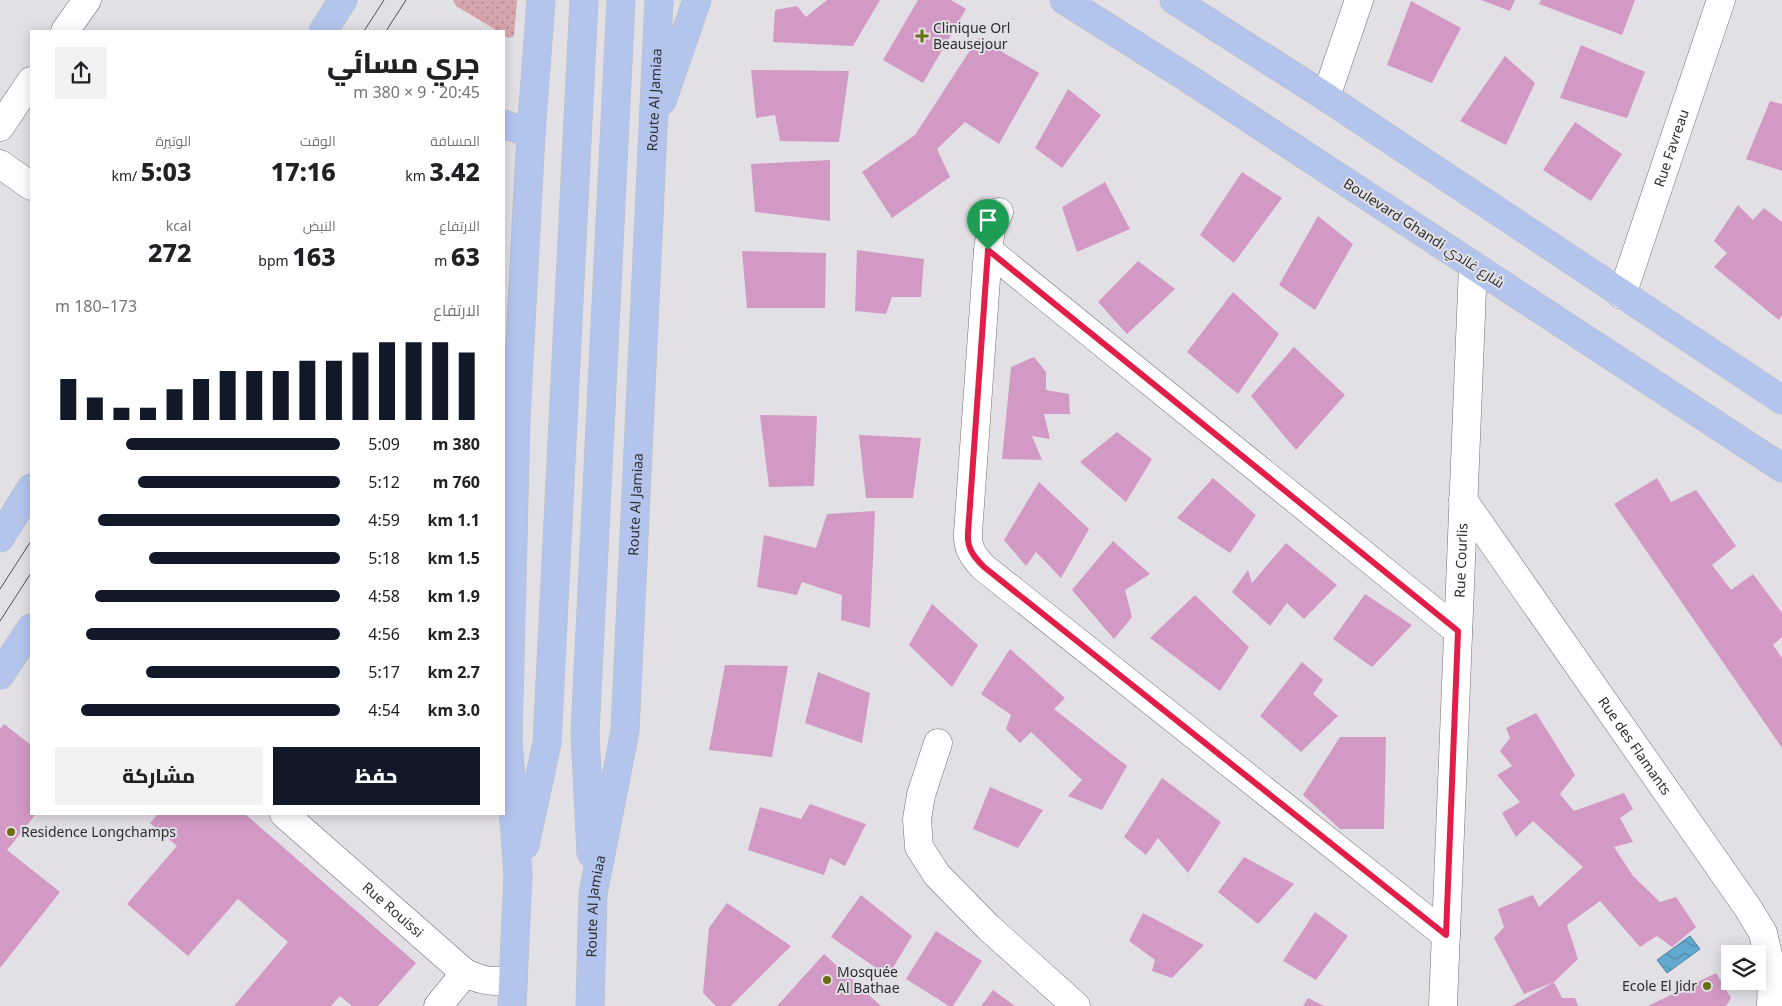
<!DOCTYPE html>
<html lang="ar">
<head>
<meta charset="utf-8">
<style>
	body { margin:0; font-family:"Noto Sans",Cairo,sans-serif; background:#f2f2f2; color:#202124; direction:rtl; height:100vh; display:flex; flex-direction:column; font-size:19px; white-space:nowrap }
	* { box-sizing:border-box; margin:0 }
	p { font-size:16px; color:#757577 }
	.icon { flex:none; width:28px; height:28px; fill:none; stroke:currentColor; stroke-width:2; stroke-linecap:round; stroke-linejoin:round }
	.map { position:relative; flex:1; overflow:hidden; direction:ltr }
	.drawer { position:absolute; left:30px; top:30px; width:475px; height:785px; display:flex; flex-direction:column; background:#fff; border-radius:0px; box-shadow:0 2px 12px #0003; direction:rtl }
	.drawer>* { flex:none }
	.fabs { position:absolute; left:1721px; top:945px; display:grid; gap:10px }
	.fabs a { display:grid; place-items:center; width:45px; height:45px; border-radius:0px; background:#fff; box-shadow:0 2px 12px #0003; font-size:25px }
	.pin { position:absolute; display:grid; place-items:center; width:42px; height:42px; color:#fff; margin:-51px -21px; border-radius:50% 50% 50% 0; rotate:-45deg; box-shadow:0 0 5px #0007 }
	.pin .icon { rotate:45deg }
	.round { display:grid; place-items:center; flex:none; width:52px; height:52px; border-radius:0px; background:#f2f2f2 }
	.headline { display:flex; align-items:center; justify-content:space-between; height:85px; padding:0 25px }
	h1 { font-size:28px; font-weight:800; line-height:38px }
	.metrics { display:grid; grid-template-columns:repeat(3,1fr); gap:8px; height:85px; padding:5px 25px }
	.metrics div { display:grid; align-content:center }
	.metrics b { font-size:25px; font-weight:800 }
	.metrics small { font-size:14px; font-weight:400 }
	.metrics p { font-size:14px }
	.chart { height:140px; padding:10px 25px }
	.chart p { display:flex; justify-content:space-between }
	.chart svg { width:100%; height:90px; margin-top:5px; stroke:#111827; stroke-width:6 }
	.action { display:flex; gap:10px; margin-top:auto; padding:10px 25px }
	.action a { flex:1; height:58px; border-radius:0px; background:#111827; color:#fff; font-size:20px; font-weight:800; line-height:58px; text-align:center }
	.action a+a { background:#f2f2f2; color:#202124 }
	ul { padding:0 25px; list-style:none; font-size:16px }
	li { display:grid; grid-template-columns:80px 60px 1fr; align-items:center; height:38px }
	li i { height:12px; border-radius:6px; background:#111827 }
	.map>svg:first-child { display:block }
	.grass { fill:url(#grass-dots) }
	.water { fill:url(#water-waves); stroke:#52849f }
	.building { fill:#d399c5 }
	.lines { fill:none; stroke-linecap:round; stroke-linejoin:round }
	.minor-casing { stroke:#727175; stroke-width:29 }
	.major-casing { stroke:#bcbcbd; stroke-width:29 }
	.minor { stroke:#fff; stroke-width:28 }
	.major { stroke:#b4c5ed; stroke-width:28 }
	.tram { stroke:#4f4f51; stroke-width:1 }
	.route-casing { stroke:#fff; stroke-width:10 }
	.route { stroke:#e11d48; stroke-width:6 }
	.poi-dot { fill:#696e13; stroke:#e2e0e5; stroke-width:2 }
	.labels { text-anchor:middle; stroke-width:4; stroke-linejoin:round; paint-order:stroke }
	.poi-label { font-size:14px; fill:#2e2e30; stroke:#e2e0e5; text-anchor:start }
	.street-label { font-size:14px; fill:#2e2e30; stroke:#e2e0e5 }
</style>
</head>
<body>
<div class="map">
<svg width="1782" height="1006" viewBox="0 0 1782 1006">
	<defs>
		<pattern id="grass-dots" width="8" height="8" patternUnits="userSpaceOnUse" patternTransform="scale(1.25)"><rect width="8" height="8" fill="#d5a5ab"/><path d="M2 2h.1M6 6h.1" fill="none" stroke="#ad878c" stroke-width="1.8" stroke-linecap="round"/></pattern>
		<pattern id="water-waves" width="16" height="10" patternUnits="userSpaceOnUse" patternTransform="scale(1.25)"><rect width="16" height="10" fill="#61a9ce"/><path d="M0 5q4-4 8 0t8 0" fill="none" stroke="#508aa8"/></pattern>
	</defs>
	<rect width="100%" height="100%" fill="#e2e0e5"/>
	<!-- grass -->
	<path class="grass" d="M453,0h64l-3,36 -5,2 -5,-3v-4h-6l-42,-25z"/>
	<!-- water -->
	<path class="water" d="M1690,936l10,13 -33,24 -10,-13z"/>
	<!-- building -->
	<path class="building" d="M827,0h53l-27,46 -80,-4 2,-32 22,-4 9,11z
		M918,0h33l15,9 -43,74 -40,-23z
		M1481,0h34l-5,11z
		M1541,0h94l-13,35 -83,-31z
		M1411,1l50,27 -29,55 -45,-18z
		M978,38l61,35 -40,71 -34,-22 -28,27 13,28 -58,41 -30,-46 53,-37z
		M1581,45l64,27 -18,46 -67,-20z
		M1505,56l30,27 -29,62 -46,-24z
		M751,70l98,1 -10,71 -59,-1 -5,-26 -19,3z
		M1068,89l33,26 -39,53 -27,-20z
		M1770,101l12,3v67l-36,-12z
		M1575,122l47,32 -31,47 -48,-31z
		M830,160v61l-75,-9 -4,-48z
		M1242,172l40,26 -48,65 -34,-28z
		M1105,182l25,47 -53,23 -15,-45z
		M1738,205l15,15 11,-12 18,14v93l-3,5 -65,-53 13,-14 -13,-12z
		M1318,216l35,28 -38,66 -36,-25z
		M857,250l67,9 -3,38h-29l-6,17 -31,-3z
		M742,251l84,2 -1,55h-78z
		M1138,261l37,28 -48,45 -29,-32z
		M1233,292l46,42 -41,60 -51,-42z
		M1294,347l51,48 -49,55 -45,-54z
		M1034,357l12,15v18l23,4 1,20h-26l6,25 -18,-3 10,24 -40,-1 9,-92z
		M760,415l57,1 -3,70 -45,1z
		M1117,432l35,27 -26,43 -46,-40z
		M859,435l62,3 -8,60h-47z
		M1213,478l43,37 -26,38 -53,-35z
		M1657,478l14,24 25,-12 40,56 -24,19 19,25 22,-16 29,39v24l-9,8 9,13v90l-168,-244z
		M1039,482l50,47 -28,49 -25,-26 -10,14 -22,-26z
		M875,511l-5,117 -29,-8 1,-25 -40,-13 -5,13 -40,-8 7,-52 52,13 11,-34z
		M1113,541l37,33 -25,16 7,27 -18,22 -42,-49z
		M1286,543l51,42 -33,34 -17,-16 -17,23 -38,-34 16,-22 4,13z
		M1365,594l47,31 -40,42 -39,-28z
		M1195,595l54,52 -29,44 -70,-53z
		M932,604l46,41 -26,42 -43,-42z
		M1010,649l55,49 -11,11 73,57 -25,44 -34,-14 14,-16 -51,-48 -11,11 -14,-14 5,-14 -30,-21z
		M1302,662l21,18 -10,14 25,22 -37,36 -41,-36z
		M725,665l63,1 -16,91 -63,-7z
		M818,672l52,21 -8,50 -57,-20z
		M1536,713l39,62 -15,19 14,17 50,-18 9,16 -13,9 13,24 -19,5 19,29 27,26 16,-5 20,30 -24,20 -15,-11 -17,11 -40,-46 -33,24 11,34 -24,23 -30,12 -30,-56 10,-11 -6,-18 35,-14 6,12 44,-40 -50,-46 -17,16 -14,-24 18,-11 -23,-27 15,-9 -12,-15 10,-13 -4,-10z
		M4,724l27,21v69h5l-29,36 53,42 -60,76v-239z
		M1340,737h46l-2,92h-44l-37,-34z
		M1162,778l59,44 -33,51 -30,-35 -12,17 -22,-18z
		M990,787l53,23 -25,38 -45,-19z
		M810,804l56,20 -21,42 -15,-8 -6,17 -76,-25 12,-43 41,12z
		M158,814h87l171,149 -38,43h-26l-12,-10 -9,10h-97l54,-64 -50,-43 -50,57 -61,-52 50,-58 -27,-23z
		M1244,857l50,27 -36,40 -40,-32z
		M861,895l51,41 -24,40 -57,-39z
		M727,903l64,43 -60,60h-15l-13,-13 6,-65z
		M1315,912l33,24 -32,44 -33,-19z
		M1143,913l61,32 -32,33 -20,-7 3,-11 -26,-19z
		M936,931l46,30 -29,45h-4l-43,-27z
		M824,954l57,52h-104z
		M1716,973l15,25 -5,8h-78z
		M1554,982l8,16h13l3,8h-66z
		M993,990l22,16h-34z
		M1308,998l16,8h-21z"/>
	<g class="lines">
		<!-- minor casing -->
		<g class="minor-casing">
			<g id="minor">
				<path d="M65,31l22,-31"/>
				<path d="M1326,97l33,-97"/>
				<path d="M0,127l31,-46"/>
				<path d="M0,164l31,22"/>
				<path d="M999,212l-8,17 -3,21 -20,283c-1,15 5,23 15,34l463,368"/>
				<path d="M988,250l470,381"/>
				<path id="s1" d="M1622,295l99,-295"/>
				<path id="s2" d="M1463,500l285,408 15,25 9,39 -1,34"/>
				<path d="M938,743l-17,52 -4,24 2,28 18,28 51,52 88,79"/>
				<path id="s3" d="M284,814l181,159c18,8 28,10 48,6"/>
				<path d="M438,1006l27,-33"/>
				<path id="s4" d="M1443,1006l30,-741"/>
			</g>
		</g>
		<!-- major casing -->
		<g class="major-casing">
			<g id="major">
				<path d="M1064,0l122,77 596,391"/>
				<path d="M1174,0l152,97 456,303"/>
				<path d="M323,31l20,-31"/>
				<path d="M662,101l35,-101"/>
				<path d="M504,124l27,10"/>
				<path d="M0,538l31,-50"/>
				<path d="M0,675l31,-47"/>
				<path d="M525,845l22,-102 37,-743"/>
				<path d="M591,853l-6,-120 36,-733"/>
				<path d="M512,1006l6,-131 -10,-136 8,-321 15,-284 10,-134"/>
				<path id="s5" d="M590,1006l3,-112 32,-163 34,-731"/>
			</g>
		</g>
		<!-- minor -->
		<use href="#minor" class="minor"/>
		<!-- major -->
		<use href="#major" class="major"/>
		<!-- tram -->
		<path class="tram" d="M364,31l20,-31
			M386,31l20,-31
			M0,589l31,-48
			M0,621l31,-48"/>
	</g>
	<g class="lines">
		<!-- route casing -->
		<g class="route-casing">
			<path id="route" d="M988,250l470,381 -12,304 -462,-368c-11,-11 -17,-19 -16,-34z"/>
		</g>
		<!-- route -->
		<use href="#route" class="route"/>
	</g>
	<!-- markers -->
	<g class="poi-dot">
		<path d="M919.5 28.5h5v5h5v5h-5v5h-5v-5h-5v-5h5z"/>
		<circle cx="11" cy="832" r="5"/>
		<circle cx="827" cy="980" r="5"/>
		<circle cx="1707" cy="986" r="5"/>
	</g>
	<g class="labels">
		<!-- poi labels -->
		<g class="poi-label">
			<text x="933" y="33">Clinique Orl<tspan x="933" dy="16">Beausejour</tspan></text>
			<text x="21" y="837">Residence Longchamps</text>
			<text x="837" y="977">Mosquée<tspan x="837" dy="16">Al Bathae</tspan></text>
			<text x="1697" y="991" text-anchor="end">Ecole El Jidr</text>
		</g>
		<!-- street labels -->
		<g class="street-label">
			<text dy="5" stroke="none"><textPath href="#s5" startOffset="910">Route Al Jamiaa</textPath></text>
			<text dy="5" stroke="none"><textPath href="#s1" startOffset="155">Rue Favreau</textPath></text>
			<text transform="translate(1424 233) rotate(33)" y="5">Boulevard Ghandi شارع غاندي</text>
			<text dy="5" stroke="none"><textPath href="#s5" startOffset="505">Route Al Jamiaa</textPath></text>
			<text dy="5" stroke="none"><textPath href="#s4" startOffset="446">Rue Courlis</textPath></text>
			<text dy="5" stroke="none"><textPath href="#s2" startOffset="300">Rue des Flamants</textPath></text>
			<text dy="5" stroke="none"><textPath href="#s5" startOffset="100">Route Al Jamiaa</textPath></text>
			<text dy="5" stroke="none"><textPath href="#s3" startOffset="145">Rue Rouissi</textPath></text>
		</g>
	</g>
</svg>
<div class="fabs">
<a><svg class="icon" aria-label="layers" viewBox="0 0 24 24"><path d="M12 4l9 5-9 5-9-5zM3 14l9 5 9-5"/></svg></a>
</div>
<div class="pin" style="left:988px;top:250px;background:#1e9e55"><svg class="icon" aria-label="arrive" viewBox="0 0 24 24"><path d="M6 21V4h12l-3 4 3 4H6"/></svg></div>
<section class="drawer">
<div class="headline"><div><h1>جري مسائي</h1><p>20:45 · 9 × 380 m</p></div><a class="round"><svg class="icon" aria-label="share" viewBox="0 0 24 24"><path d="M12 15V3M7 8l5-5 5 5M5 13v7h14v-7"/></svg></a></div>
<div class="metrics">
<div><p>المسافة</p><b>3.42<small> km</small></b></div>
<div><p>الوقت</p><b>17:16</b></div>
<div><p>الوتيرة</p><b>5:03<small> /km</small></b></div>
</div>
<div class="metrics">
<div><p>الارتفاع</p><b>63<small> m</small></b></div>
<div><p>النبض</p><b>163<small> bpm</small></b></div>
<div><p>kcal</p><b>272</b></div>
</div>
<div class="chart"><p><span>الارتفاع</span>173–180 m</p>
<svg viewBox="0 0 160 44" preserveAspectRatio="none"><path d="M5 44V24M15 44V33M25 44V38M35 44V38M45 44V29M55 44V24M65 44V20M75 44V20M85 44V20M95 44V15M105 44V15M115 44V11M125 44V6M135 44V6M145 44V6M155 44V11"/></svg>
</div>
<ul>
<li><b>380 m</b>5:09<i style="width:75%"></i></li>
<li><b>760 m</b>5:12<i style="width:71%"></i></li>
<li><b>1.1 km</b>4:59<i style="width:85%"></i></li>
<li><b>1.5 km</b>5:18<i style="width:67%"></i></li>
<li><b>1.9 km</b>4:58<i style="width:86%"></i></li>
<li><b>2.3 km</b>4:56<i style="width:89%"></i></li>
<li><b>2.7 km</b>5:17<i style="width:68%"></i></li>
<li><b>3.0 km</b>4:54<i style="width:91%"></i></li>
</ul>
<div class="action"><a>حفظ</a><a>مشاركة</a></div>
</section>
</div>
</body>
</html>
